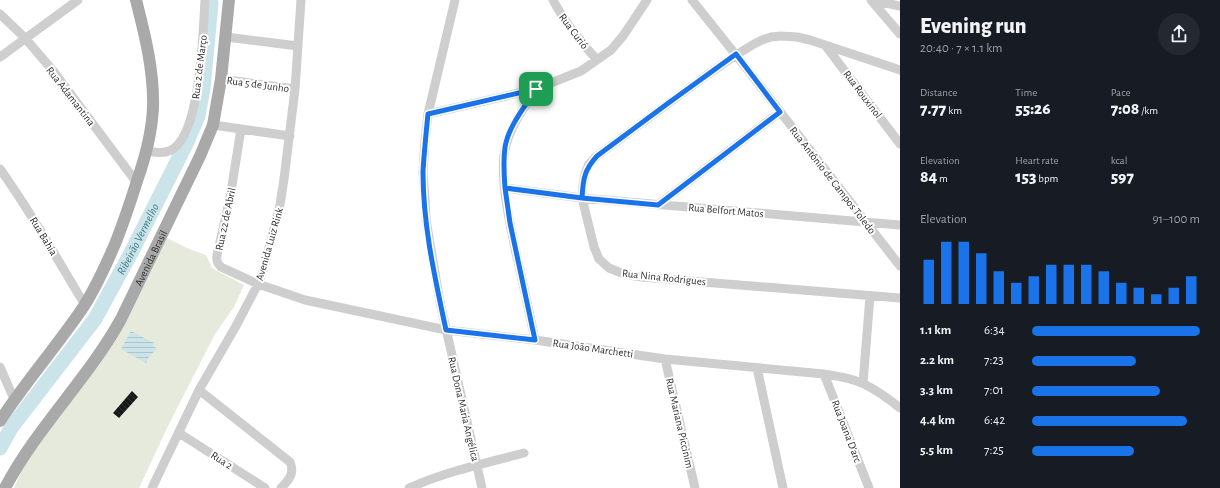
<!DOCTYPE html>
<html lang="en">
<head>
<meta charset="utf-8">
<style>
	body { margin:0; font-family:"Alegreya Sans",sans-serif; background:#242831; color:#f1f3f6; height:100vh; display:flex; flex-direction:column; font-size:15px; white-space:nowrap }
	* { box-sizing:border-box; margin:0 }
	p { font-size:13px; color:#9ea1a6 }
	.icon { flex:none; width:22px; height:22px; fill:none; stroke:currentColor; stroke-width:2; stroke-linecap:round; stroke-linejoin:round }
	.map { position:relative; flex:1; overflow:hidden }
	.drawer { display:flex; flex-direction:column; background:#171b24; width:320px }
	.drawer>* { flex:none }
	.pin { position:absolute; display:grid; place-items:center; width:34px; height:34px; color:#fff; margin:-17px; border-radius:8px; box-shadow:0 2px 6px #0006 }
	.round { display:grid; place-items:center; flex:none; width:42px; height:42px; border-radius:21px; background:#242831 }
	.overview { display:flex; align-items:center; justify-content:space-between; height:68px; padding:0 20px }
	h1 { font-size:22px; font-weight:800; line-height:30px }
	.stats { display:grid; grid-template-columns:repeat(3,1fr); gap:6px; height:68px; padding:4px 20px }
	.stats div { display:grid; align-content:center }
	.stats b { font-size:17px; font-weight:800 }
	.stats small { font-size:11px; font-weight:400 }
	.stats p { font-size:11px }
	.chart { height:112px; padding:8px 20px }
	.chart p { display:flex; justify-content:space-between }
	.chart svg { width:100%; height:72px; margin-top:4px; stroke:#1a73e8; stroke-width:6 }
	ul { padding:0 20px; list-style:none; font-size:13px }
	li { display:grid; grid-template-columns:64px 48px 1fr; align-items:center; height:30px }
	li i { height:10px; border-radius:5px; background:#1a73e8 }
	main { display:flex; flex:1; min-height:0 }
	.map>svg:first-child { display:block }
	.grass { fill:#e6eadd }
	.water { fill:url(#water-rules) }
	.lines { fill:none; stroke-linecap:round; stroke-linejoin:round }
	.river { stroke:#cae4ea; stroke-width:15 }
	.building { fill:url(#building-back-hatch) }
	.minor { stroke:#cecece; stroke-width:9 }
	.major { stroke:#a9a9a9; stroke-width:12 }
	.route-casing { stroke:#fff; stroke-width:8 }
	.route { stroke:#1a73e8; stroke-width:5 }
	.labels { text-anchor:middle; stroke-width:4; stroke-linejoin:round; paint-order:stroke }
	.street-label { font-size:11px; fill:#313131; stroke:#fff }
	.water-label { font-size:12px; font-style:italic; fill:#3f7b8a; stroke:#fff }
</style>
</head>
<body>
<main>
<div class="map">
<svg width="900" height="488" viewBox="0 0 900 488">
	<defs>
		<pattern id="water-rules" width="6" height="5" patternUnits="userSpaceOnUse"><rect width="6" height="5" fill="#cae4ea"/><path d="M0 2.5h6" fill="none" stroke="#aec4c9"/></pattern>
		<pattern id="building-back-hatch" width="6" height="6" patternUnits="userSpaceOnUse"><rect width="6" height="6" fill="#181818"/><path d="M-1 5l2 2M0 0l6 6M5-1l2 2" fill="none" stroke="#313131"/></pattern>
	</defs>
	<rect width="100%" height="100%" fill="#fff"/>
	<!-- grass -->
	<path class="grass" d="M167,238l22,11 17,6 6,13 32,17 -10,22 -19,27 -47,92 -29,62h-125l12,-27 81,-109 18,-28z"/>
	<!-- water -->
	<path class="water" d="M131,331l23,12 -1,4 4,1 -8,9 -3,6 -25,-14z"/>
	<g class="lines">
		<!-- river -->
		<path class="river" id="s1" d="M0,448l11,-20 84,-109 36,-66 55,-109 12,-28 5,-27 8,-86"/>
	</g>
	<!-- building -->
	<path class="building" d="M132,391l6,6 -19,21 -6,-5z"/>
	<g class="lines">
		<!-- minor -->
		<path class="minor" d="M455,0l-27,114 -3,27 -2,32 2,26 1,21 14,82 42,186
			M553,0c12,23 27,41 44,60
			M692,0l44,55 164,211
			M871,0l29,34
			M872,0l28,6
			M0,14l25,24 29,34 83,111
			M226,37l72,9
			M825,45l75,99
			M0,57l78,-57
			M900,70l-90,-30 -13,-3 -16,-1 -10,1 -9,3 -8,4 -18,11 -29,20 -110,81 -8,8 -4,10 -2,11 -1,13 12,49 5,12 10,9 15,6 17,3 259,21
			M221,79l74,10
			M428,114l108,-25 45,-18 30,-21 12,-14 24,-36
			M213,125l77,11
			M241,129l-11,69 -13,57c-1,5 0,8 4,12l37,17 47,16 141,30 89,10 130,19 159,15c13,2 28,4 40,10 12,6 25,15 36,24
			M147,151c7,1 15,3 22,0 32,-12 34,-120 36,-151
			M0,169c31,43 57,90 85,136
			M505,188l77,10 318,27
			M658,205l122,-93
			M535,340c-6,-29 -12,-58 -19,-87 -6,-29 -18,-80 -10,-108 6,-21 19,-39 30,-56
			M665,359l30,129
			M0,367l14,32
			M757,368l26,120
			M824,374l45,114
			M863,383l7,-87
			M199,390l91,72c5,11 -1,18 -9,26
			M179,433l86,55
			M152,488l47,-98 37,-64 22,-42 5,-13 17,-66 4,-26 11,-90 6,-89
			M409,488c36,-16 76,-25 115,-35"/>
		<!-- major -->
		<g class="major">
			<path d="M0,421c26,-40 58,-76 84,-115 12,-19 22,-41 31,-62 9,-22 16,-44 23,-66 8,-23 14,-46 15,-71 1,-36 -8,-72 -17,-107"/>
			<path id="s2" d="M5,488c32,-61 83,-109 116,-169l79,-163 13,-31 8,-46 8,-79"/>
		</g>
	</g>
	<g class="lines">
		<!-- route casing -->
		<g class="route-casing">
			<path id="route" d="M536,89l-108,25c-2,20 -4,39 -5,58 0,54 12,106 23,158l89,10 -25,-117 -5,-35 77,10 76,7 122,-93 -44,-58 -69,50 -70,52c-13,14 -14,24 -15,42l-77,-10c-1,-13 -2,-27 0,-41 4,-22 20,-40 31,-58"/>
		</g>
		<!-- route -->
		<use href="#route" class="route"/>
	</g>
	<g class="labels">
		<!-- street labels -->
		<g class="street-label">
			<text transform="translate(574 31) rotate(53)" y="4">Rua Curió</text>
			<text transform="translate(199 67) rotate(-83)" y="4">Rua 2 de Março</text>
			<text transform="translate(258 84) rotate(8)" y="4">Rua 5 de Junho</text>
			<text transform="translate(863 94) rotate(53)" y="4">Rua Rouxinol</text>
			<text transform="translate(71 96) rotate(52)" y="4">Rua Adamantina</text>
			<text transform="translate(833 180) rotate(52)" y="4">Rua Antônio de Campos Toledo</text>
			<text transform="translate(726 210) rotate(5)" y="4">Rua Belfort Matos</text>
			<text transform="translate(225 219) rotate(-78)" y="4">Rua 22 de Abril</text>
			<text transform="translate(44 236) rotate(59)" y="4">Rua Bahia</text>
			<text transform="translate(269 244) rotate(-74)" y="4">Avenida Luiz Rink</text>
			<text dy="4" stroke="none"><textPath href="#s2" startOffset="273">Avenida Brasil</textPath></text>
			<text transform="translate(664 277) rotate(6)" y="4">Rua Nina Rodrigues</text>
			<text transform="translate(593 348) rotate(8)" y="4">Rua João Marchetti</text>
			<text transform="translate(464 409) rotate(77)" y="4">Rua Dona Maria Angélica</text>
			<text transform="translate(680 423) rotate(77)" y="4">Rua Mariana Piccinim</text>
			<text transform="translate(847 431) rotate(69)" y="4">Rua Joana D'arc</text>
			<text transform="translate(222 460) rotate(33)" y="4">Rua 2</text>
		</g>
		<!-- water labels -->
		<g class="water-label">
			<text dy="4" stroke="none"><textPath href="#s1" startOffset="251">Ribeirão Vermelho</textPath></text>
		</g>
	</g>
</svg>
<div class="pin" style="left:536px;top:89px;background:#1e9e55"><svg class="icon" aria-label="arrive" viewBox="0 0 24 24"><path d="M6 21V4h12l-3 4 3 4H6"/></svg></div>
</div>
<section class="drawer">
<div class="overview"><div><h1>Evening run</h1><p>20:40 · 7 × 1.1 km</p></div><a class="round"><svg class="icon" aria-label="share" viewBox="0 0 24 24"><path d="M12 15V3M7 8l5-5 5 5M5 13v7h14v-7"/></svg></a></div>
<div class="stats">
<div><p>Distance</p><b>7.77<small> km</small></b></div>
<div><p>Time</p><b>55:26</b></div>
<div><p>Pace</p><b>7:08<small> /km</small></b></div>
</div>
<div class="stats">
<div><p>Elevation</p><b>84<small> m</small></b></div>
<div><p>Heart rate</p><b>153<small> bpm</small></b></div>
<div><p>kcal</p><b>597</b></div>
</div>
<div class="chart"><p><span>Elevation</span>91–100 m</p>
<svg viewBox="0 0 160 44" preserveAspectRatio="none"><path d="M5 44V17M15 44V6M25 44V6M35 44V13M45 44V24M55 44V31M65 44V27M75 44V20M85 44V20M95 44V20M105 44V24M115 44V31M125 44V34M135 44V38M145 44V34M155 44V27"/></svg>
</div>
<ul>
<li><b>1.1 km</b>6:34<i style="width:100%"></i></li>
<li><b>2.2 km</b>7:23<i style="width:62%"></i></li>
<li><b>3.3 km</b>7:01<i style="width:76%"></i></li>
<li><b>4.4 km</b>6:42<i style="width:92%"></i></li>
<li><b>5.5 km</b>7:25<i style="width:61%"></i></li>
</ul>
</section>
</main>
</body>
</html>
